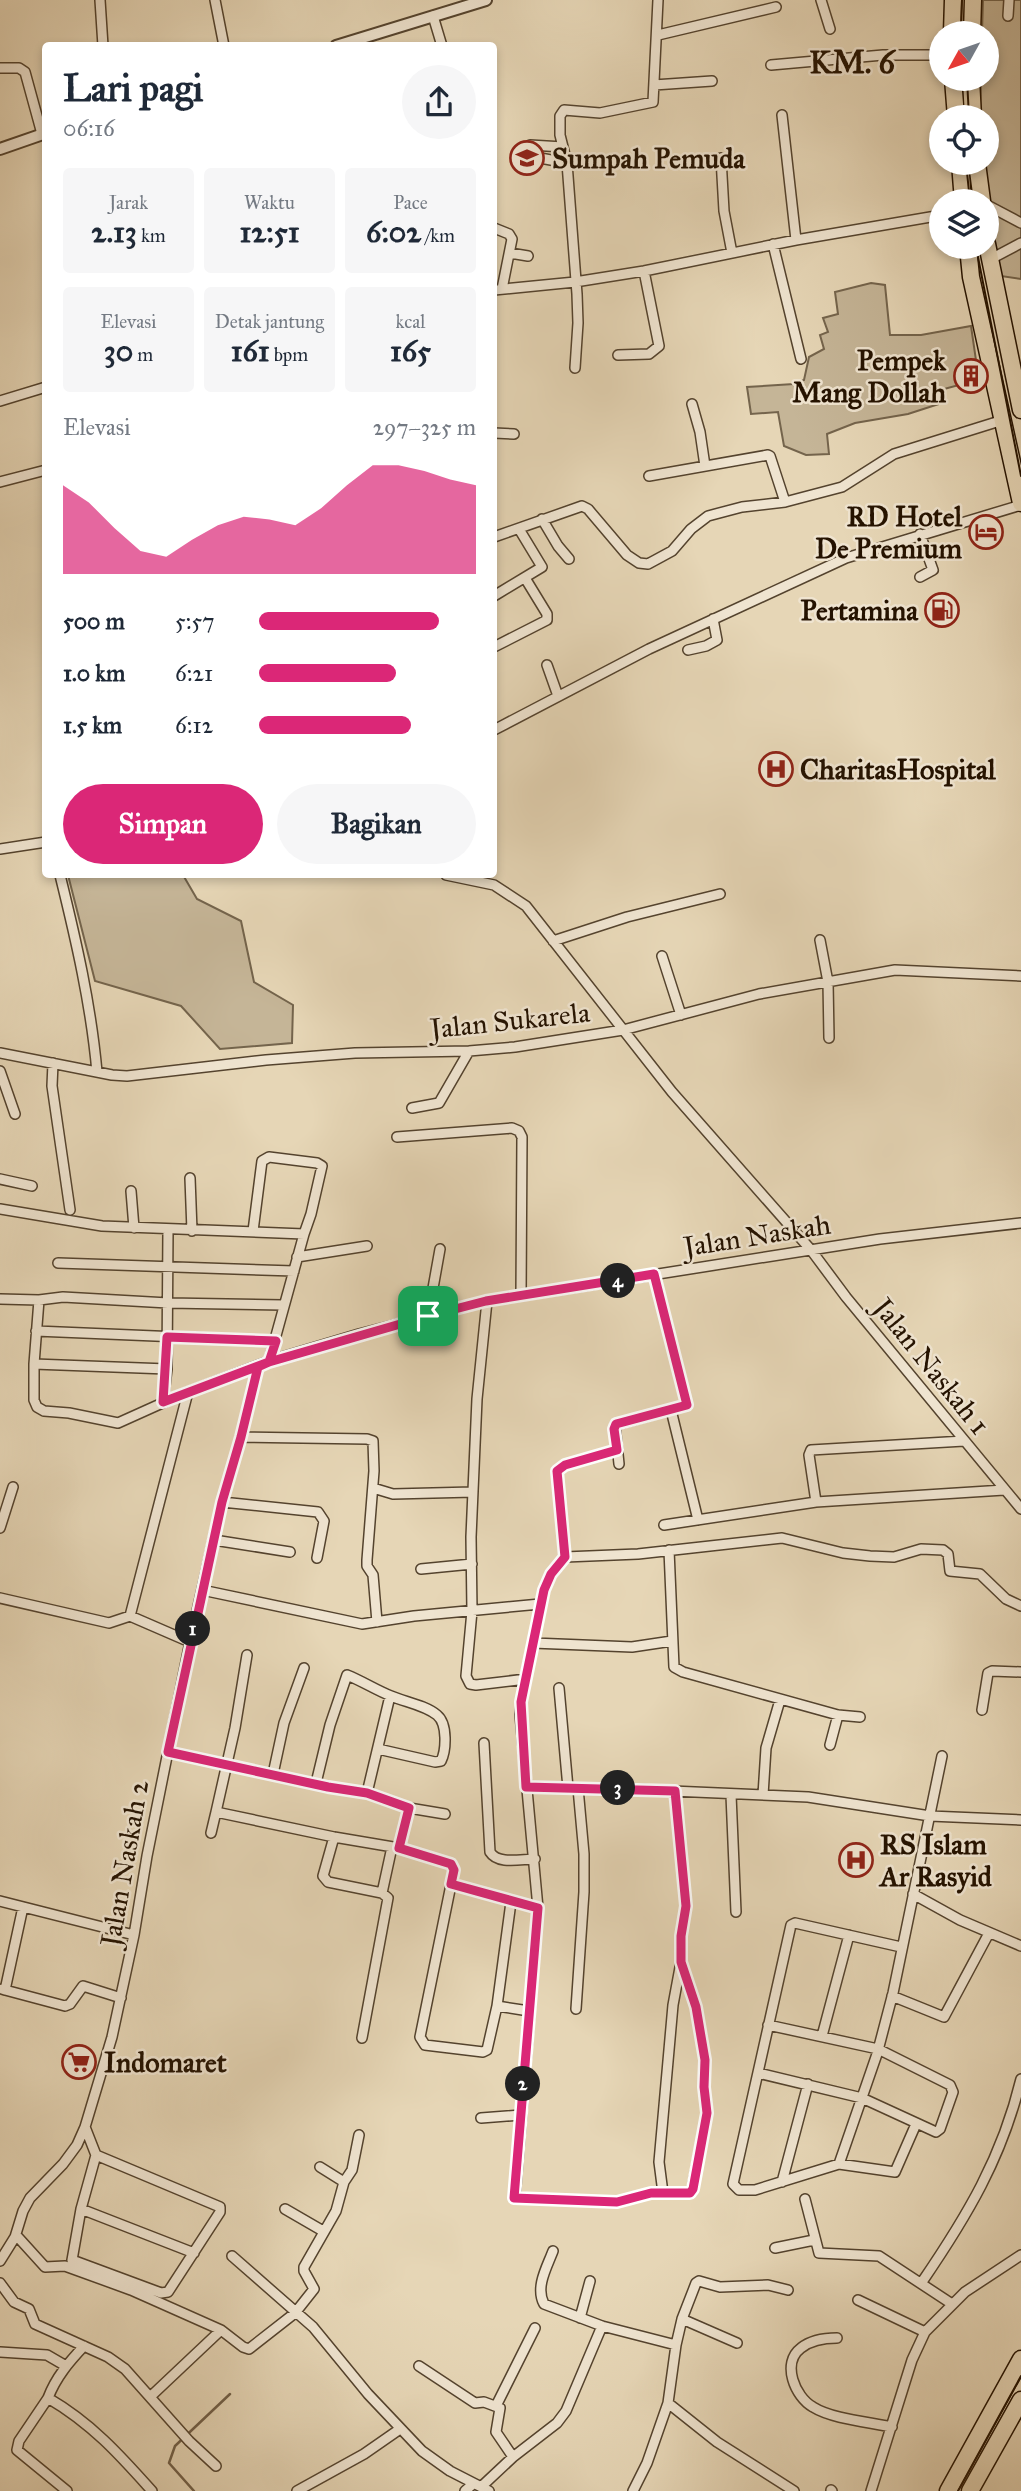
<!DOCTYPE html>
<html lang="id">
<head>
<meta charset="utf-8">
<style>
	body { margin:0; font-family:"IM FELL Great Primer",serif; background:#f6f6f7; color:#1f2937; height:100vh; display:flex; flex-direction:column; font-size:26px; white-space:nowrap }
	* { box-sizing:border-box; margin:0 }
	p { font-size:23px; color:#747a83 }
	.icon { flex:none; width:38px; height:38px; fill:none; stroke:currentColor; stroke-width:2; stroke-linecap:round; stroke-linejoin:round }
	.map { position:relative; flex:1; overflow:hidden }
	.side { position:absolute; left:42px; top:42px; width:455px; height:836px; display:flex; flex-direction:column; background:#fff; border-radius:7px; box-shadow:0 4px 10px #0003 }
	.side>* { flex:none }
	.needle { width:46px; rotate:230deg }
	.fabs { position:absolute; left:929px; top:21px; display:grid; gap:14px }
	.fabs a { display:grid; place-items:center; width:70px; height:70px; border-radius:50%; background:#fff; box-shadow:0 4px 10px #0003; font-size:35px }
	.pin { position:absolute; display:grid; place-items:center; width:60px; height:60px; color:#fff; margin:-30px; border-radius:14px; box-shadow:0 4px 10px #0006 }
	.km { position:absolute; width:35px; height:35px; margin:-18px; border-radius:50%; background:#222; color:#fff; font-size:19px; line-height:35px; text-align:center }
	.round { display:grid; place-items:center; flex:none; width:74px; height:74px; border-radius:37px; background:#f6f6f7 }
	.head { display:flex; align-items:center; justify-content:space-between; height:119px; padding:0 21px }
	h1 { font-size:38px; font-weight:700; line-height:52px }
	.figures { display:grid; grid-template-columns:repeat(3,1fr); gap:10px; height:119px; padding:7px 21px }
	.figures div { display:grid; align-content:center; border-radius:7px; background:#f6f6f7; text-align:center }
	.figures b { font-size:30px; font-weight:700 }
	.figures small { font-size:19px; font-weight:400 }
	.figures p { font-size:19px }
	.chart { height:196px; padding:14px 21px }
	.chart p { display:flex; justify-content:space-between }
	.chart svg { width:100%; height:126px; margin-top:7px; fill:#db2777; opacity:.7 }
	.primary-button { display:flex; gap:14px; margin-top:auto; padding:14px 21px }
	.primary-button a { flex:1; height:80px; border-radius:42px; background:#db2777; color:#fff; font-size:28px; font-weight:700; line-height:80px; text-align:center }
	.primary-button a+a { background:#f6f6f7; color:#1f2937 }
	ul { padding:0 21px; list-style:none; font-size:23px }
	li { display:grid; grid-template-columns:112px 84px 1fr; align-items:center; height:52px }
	li i { height:18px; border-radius:9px; background:#db2777 }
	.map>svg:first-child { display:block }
	.green { fill:#c5b597; stroke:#74644c; stroke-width:2 }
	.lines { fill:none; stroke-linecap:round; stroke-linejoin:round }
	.stream { stroke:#715f48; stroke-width:2.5 }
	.minor-casing { stroke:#54432e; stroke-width:12 }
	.tertiary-casing { stroke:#54432e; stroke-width:14 }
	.trunk-casing { stroke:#241200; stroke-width:19 }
	.minor { stroke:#efe4d0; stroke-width:9 }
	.tertiary { stroke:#efe4d0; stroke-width:10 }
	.trunk { stroke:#e6d6b6; stroke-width:16 }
	.tram { stroke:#241200; stroke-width:2 }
	.route-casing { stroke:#fff; stroke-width:14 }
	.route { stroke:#db2777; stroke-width:9 }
	.labels { text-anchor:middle; stroke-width:5; stroke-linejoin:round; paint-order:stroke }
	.poi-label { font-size:28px; font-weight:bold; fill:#241200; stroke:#efe4d0; text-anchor:start }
	.street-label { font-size:28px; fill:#241200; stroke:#efe4d0 }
	.quarter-label { font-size:32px; font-weight:bold; fill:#241200; stroke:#efe4d0 }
</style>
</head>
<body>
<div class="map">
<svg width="1021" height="2491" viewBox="0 0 1021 2491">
	<rect width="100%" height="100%" fill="#e6d6b6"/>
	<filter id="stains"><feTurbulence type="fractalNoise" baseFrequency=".00286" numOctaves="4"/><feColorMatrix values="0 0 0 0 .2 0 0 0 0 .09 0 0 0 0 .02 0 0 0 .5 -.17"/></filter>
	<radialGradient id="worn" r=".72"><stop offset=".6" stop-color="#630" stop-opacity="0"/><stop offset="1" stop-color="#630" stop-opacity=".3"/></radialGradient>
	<!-- green -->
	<path class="green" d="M983,0h38v279l-34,-5v-73l-6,-38h6v-46h-7l1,-38h6v-46h-5z
		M871,283l14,2 5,50h31l50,-9 6,41 -18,2v16l-15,4 1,13 -37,12 -53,9 -28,11 2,20 -23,1 -22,-9 -6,-34 -27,2 -4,-27 47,-3 10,-4 5,-23 15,-8 -4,-14 8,-3 -5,-14 15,-4 -3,-22z
		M68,875h115l14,24 44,22 13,61 39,23 -1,38 -72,6 -39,-43 -86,-25z"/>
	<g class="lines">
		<!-- stream -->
		<path class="stream" d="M194,2491l-25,-28 6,-17 55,-52"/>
		<!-- minor casing -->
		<g class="minor-casing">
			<path id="minor" d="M100,0l3,46
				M215,0l9,46
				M821,0l9,29
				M433,16l9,30
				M1008,16l1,-16
				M658,35l118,-28
				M771,65l112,-10h59
				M0,68h19l6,4 17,62
				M654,85l58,-4
				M782,115l14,125
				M530,145l33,2
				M524,155l43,8
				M721,158l3,53 8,42
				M987,205l34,18
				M494,228l15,6 3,5 -10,50
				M773,244l28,115
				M510,253l18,3
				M989,260l32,-17
				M494,290l81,-8 69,-11 152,-31 146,-25
				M618,355l31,-1 10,-8 -15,-75
				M575,368l3,-45 -1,-29 -10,-131 -7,-28v-19l4,-6 36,3 53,-11 5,-102
				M0,401l46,-14
				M692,404l8,28 5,34
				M494,433l20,1
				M649,476l119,-21 2,1 15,46
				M0,482l46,-12
				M542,519l16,27 11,13
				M920,534l13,36 -13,7
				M494,537l88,-31 6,3 39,46 12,8 9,1 24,-13 19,-22 17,-13 34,-9 43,-5 57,-15 52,-33 109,-34
				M494,596l48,-29 -23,-38
				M494,647l53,-27v-6l-22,-36
				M688,650l18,-4 11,-6 -4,-21
				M547,665l11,31
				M494,730l155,-81 197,-91 175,-53
				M0,849l46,-7
				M60,875c16,65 31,130 37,197
				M446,875l48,10 32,21 146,186 139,158 35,47 175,212
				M820,940l8,42 1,56
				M553,941l74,-24 93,-23
				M662,956l19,59
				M0,1053l112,22 15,1 139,-16 89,-7 114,-2 46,-4 108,-17 136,-36 136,-24 126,6
				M53,1063l-1,23 18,124
				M0,1071l15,43
				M412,1108l27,-5 30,-52
				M397,1137l115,-9 7,3 3,6 -1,158
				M190,1178l2,53
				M0,1179l32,7
				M131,1191l3,37
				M0,1209l102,17 202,8 -35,127
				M253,1231l9,-70 7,-4 48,6 5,3 -11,48 -7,20
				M297,1257l70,-11
				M58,1263l236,8
				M0,1299l39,1 24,-3 105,6 115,2
				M39,1300l-5,64v36l3,7 7,4 25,2 49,10 60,-27 91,-35 90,-27 128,-33 393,-62 141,-16
				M487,1301l-10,98 -6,138 1,74 -6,65 4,8 6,1 50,-6
				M428,1316l12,-67
				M36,1331l240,10
				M34,1364l133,5
				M163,1402l4,-33 1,-139
				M671,1410l27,110
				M241,1437l126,2 6,2 1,30 -7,89v6l6,9 4,47
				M617,1450l-52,15 -8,6 8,86 73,-3 144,-16 61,15 27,3 24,1 27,-8 22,1 5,4 2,17 30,3 26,25 15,7
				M619,1464l-4,-39 72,-20 -33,-131
				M373,1488l20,6 80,-2
				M222,1502l96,10 6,9 -7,37
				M816,1502l-7,-47 2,-5 153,-9
				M664,1525l152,-23 188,-12
				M0,1528l13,-41
				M214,1540l76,12
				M669,1550l5,117 9,5 155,43 22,2
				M565,1557l-14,18 -7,15 -21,100 -3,24 18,194 -23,290 102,4 34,-9h37l4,-2 15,-78 -3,-26 1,-27 -9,-53 -15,-45
				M421,1569l51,-5
				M202,1590l160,34 52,-8 126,-12
				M0,1598l109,25 21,-7 60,26
				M130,1616l58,-224
				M533,1643l99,4 40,-6
				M247,1655l-12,73 -19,84 118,25 65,11 50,15 5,7 -34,167 5,8 58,7 4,-2 10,-44 14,-104
				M559,1688l9,100
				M982,1710l6,-37 4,-2 29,1
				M484,1743l6,109c8,13 31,7 45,7
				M830,1745l8,-30
				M168,1752l160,35 39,6 42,15 36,6
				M273,1774l11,-51 20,-55
				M316,1783l14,-58 17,-50c15,6 29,15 44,21 14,6 34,9 46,19 11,9 9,36 4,46l-6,1 -57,-13
				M526,1787l100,2 182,8 122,19 91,4
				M367,1793l23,-97
				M731,1795l5,117
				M763,1795l3,-47 14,-48
				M211,1833l5,-21
				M334,1837l-11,39 5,6 54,11 6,5 -26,140
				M399,1848l10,-40
				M451,1884l87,24
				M382,1893l10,-46
				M913,1894l47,26 61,26
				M0,1901l134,34
				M901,1947l-106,-24 -4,2 -58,259 6,6h16l84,-26 56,8 21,-48
				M2,1989l3,1 18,-83
				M5,1990l60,16 5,-2 13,-18 38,12
				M892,1996l52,21 45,-84
				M497,2006l32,5
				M576,2009l8,-117v-38l-6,-66
				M822,2036l27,-101
				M758,2073l104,25 74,34 4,-3 13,-37 -3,-7 -72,-36 -110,-24
				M481,2118l40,-3
				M85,2127l11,28 124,52v5l-52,80 -7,1 -89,-33 9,-51 15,-54
				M839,2164l38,-110 16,-61 49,-237
				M320,2167l24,15
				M782,2182l26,-98
				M663,2193l-4,-31 14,-157 8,-43v-26l5,-30 -11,-115
				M805,2199l14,54 60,3 73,48
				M81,2209l113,44
				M285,2209l38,22
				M16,2235l29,32 20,-1 66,24 90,40 22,17 6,2 46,-36 19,-24 -10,-18v-4l32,-56 8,-29 8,-12 7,-35
				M775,2248l39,-8
				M553,2251c-6,16 -18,36 -9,53l58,22 74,19
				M232,2256l81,71 55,67 54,57 28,20 39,20
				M0,2261l15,-24 8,-26 7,-13 33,-34 14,-19 8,-18 27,-90 22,-102 13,-79 43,-214 32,-140 19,-65 17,-70
				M922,2282c45,-66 80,-124 99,-203
				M0,2283l14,19 15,7 6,15 73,33 17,12 64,72 27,25
				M858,2300l67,32
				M580,2318l10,-37
				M682,2319l55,24
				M837,2338c-12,0 -26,2 -36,10 -20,15 -6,49 12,59 19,12 56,15 79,20
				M84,2346c-15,16 -28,31 -36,52 43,25 71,56 104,93
				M0,2352l47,3 19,11
				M419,2366l56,37 9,-1 16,6 -4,24 17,25
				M150,2397l71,-67
				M48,2398l-29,43 -2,9 50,41
				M668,2403l49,39 77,49
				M496,2406l39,-78
				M481,2487l32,-30 44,-34 9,-12 36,-85
				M831,2490l1,1
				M297,2491l67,-37 36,-25
				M465,2491l8,-7
				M633,2491l14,-28 21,-60 8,-58 6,-26 14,-36 3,-2 21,6 48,-2 20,5
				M871,2491l41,-131 13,-28 40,-40 56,-37"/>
		</g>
		<!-- tertiary casing -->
		<g class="tertiary-casing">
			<path id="tertiary" d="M336,46l150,-46
				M0,149l46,-16"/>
		</g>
		<!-- trunk casing -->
		<g class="trunk-casing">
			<path id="trunk" d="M952,33l1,-33
				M972,33l1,-33
				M953,79l3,38
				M971,79l2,38
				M960,163l3,38
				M977,163l5,38
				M987,244l34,166
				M968,247l3,30 50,226
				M948,2491l73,-132
				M970,2491l51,-91"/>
		</g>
		<!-- minor -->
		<use href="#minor" class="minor"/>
		<!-- tertiary -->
		<use href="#tertiary" class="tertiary"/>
		<!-- trunk -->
		<use href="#trunk" class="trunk"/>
		<!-- tram -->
		<path class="tram" d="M961,33l1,-33
			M967,79l2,38
			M966,163l4,38
			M976,247l45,229
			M958,2491l63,-115"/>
	</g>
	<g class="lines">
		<!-- route casing -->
		<g class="route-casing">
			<path id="route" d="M428,1316l-159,46 -106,40 4,-65 109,4 -7,21 -11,5 -17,70 -19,65 -54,250 160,35 39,6 42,15 -10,40 52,16 3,6 -3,14 87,24 -24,290 103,4 34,-9h39l3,-4 14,-76 -3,-26 1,-27 -9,-53 -15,-45v-26l5,-30 -11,-115 -149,-4 -5,-85 23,-112 7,-16 14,-17 -8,-86 8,-6 52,-15 -3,-21 2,-5 71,-19 -33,-131 -168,27 -58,15"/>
		</g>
		<!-- route -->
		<use href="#route" class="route"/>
	</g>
	<!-- icons -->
	<defs>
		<g id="university-ring" transform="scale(1.75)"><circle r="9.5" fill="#efe4d0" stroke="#8f2418" stroke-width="1.5"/><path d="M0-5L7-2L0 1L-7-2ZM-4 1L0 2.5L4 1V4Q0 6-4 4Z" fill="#8f2418"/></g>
		<g id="building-ring" transform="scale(1.75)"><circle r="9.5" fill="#efe4d0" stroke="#8f2418" stroke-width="1.5"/><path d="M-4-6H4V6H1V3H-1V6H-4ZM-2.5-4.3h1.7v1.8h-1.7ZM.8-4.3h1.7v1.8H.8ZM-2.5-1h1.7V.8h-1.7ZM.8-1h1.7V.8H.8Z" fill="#8f2418"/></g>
		<g id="hotel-ring" transform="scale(1.75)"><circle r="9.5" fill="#efe4d0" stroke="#8f2418" stroke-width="1.5"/><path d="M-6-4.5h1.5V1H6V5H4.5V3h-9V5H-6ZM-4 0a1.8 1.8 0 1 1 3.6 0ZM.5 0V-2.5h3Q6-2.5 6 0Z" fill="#8f2418"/></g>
		<g id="fuel-ring" transform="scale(1.75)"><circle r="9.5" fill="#efe4d0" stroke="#8f2418" stroke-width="1.5"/><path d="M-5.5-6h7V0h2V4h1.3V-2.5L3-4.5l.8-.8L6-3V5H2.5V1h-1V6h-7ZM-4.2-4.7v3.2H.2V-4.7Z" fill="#8f2418"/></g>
		<g id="hospital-ring" transform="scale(1.75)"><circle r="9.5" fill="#efe4d0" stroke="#8f2418" stroke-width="1.5"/><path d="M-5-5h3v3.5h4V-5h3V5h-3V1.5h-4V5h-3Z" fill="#8f2418"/></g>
		<g id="supermarket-ring" transform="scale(1.75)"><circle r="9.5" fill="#efe4d0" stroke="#8f2418" stroke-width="1.5"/><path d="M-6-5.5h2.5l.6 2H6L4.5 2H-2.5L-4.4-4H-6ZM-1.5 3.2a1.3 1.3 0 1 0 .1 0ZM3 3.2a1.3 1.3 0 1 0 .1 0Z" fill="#8f2418"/></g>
	</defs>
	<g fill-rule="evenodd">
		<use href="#university-ring" x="527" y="158"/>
		<use href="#building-ring" x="971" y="376"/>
		<use href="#hotel-ring" x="986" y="532"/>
		<use href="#fuel-ring" x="942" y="610"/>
		<use href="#hospital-ring" x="776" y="769"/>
		<use href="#hospital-ring" x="856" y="1860"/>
		<use href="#supermarket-ring" x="79" y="2062"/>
	</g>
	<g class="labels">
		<!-- poi labels -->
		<g class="poi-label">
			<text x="552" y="168">Sumpah Pemuda</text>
			<text x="946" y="370" text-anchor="end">Pempek<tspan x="946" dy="32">Mang Dollah</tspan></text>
			<text x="962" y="526" text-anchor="end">RD Hotel<tspan x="962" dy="32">De Premium</tspan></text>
			<text x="918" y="620" text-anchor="end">Pertamina</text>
			<text x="800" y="779">CharitasHospital</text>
			<text x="880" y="1854">RS Islam<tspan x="880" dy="32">Ar Rasyid</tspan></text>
			<text x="104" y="2072">Indomaret</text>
		</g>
		<!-- street labels -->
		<g class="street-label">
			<text transform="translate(510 1020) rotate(-6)" y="10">Jalan Sukarela</text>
			<text transform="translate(757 1235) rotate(-9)" y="10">Jalan Naskah</text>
			<text transform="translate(932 1366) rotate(51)" y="10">Jalan Naskah 1</text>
			<text transform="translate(124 1863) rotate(-80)" y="10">Jalan Naskah 2</text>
		</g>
		<!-- quarter labels -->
		<g class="quarter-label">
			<text x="852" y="73">KM. 6</text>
		</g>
	</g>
	<rect width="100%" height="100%" filter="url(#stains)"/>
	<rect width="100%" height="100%" fill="url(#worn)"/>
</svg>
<div class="fabs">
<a><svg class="needle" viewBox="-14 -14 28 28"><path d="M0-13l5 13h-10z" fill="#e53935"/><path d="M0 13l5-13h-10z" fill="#747a83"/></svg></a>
<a><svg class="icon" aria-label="locate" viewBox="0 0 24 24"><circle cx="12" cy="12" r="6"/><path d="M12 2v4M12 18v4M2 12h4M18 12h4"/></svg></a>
<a><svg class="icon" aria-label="layers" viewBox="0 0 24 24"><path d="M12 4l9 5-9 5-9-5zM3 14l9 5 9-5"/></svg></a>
</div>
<div class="pin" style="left:428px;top:1316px;background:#1e9e55"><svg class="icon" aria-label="arrive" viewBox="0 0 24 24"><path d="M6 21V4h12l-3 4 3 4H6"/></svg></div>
<b class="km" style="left:193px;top:1629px">1</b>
<b class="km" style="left:523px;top:2084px">2</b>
<b class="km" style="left:618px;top:1788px">3</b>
<b class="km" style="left:618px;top:1281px">4</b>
<section class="side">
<div class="head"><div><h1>Lari pagi</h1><p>06:16</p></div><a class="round"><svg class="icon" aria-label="share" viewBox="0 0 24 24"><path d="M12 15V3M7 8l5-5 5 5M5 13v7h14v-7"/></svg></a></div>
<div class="figures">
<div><p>Jarak</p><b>2.13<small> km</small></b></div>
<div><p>Waktu</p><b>12:51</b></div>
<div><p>Pace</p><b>6:02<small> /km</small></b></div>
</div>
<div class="figures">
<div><p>Elevasi</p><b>30<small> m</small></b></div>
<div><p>Detak jantung</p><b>161<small> bpm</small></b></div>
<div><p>kcal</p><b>165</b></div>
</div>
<div class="chart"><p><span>Elevasi</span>297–325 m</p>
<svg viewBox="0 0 160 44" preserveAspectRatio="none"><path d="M0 44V13L10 19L20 28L30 36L40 38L50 32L60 27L70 24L80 25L90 27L100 21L110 13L120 6L130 6L140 8L150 11L160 13V44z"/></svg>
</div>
<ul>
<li><b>500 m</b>5:57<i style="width:83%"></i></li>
<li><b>1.0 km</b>6:21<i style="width:63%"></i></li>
<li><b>1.5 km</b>6:12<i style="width:70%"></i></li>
</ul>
<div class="primary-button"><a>Simpan</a><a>Bagikan</a></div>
</section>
</div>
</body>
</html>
